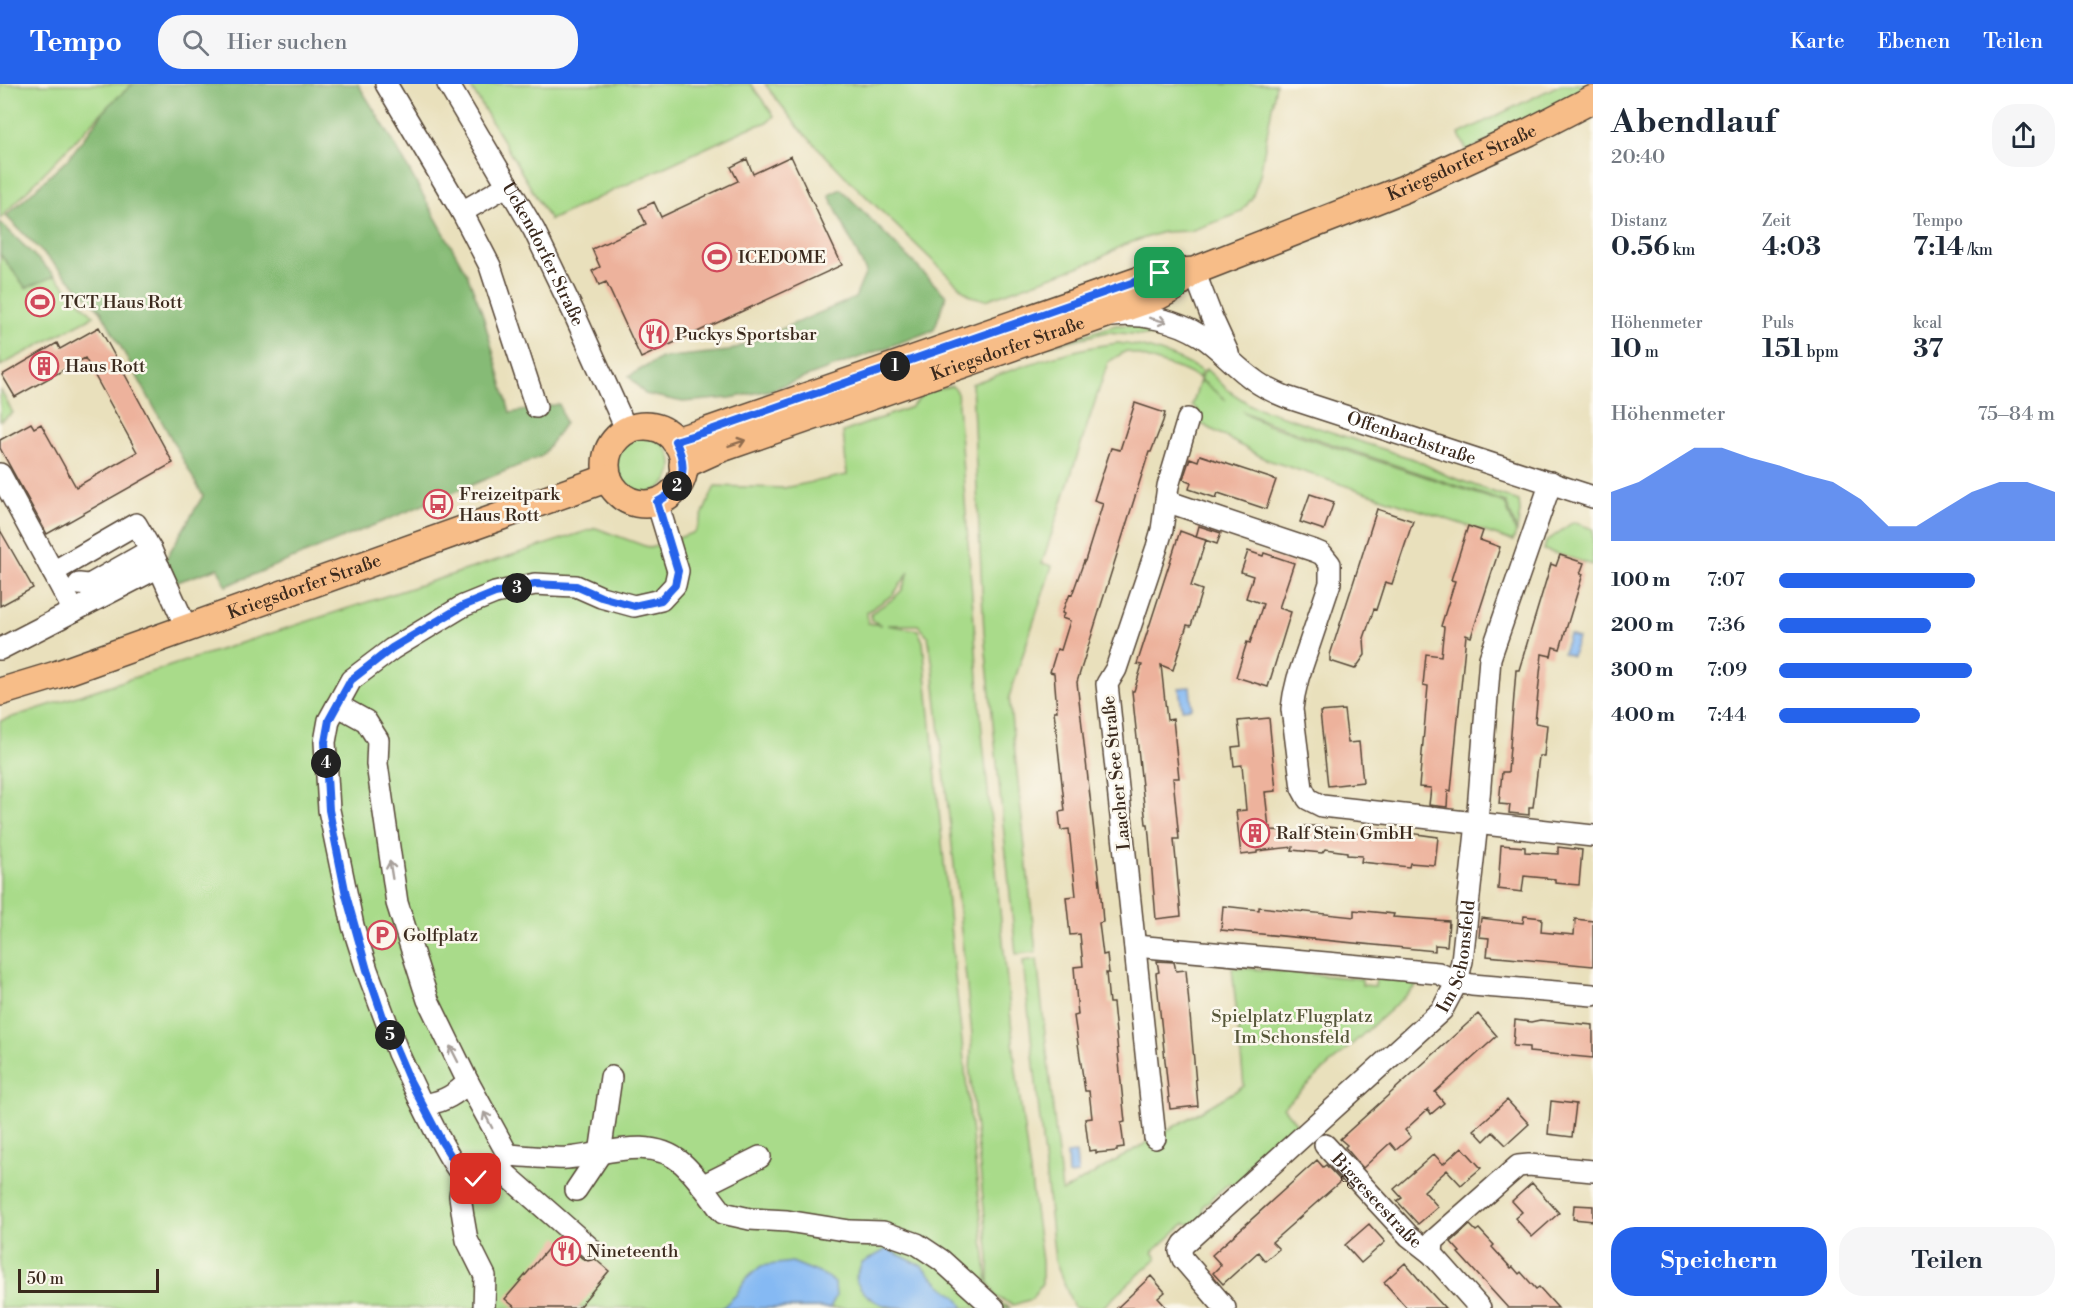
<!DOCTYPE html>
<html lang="de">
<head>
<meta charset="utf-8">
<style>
	body { margin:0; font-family:"Libre Bodoni",serif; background:#f6f6f7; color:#1f2937; height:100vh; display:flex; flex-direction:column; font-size:22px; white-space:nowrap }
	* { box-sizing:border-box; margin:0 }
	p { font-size:20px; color:#747a83 }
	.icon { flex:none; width:33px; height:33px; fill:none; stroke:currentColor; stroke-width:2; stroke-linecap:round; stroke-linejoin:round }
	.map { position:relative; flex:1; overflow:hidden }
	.details { display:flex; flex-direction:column; background:#fff; width:480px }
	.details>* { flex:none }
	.scale { position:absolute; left:18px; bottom:15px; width:141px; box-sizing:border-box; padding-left:6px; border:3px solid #3b2a1e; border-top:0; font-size:16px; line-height:21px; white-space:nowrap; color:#3b2a1e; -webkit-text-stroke:4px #fbf7ec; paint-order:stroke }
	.pin { position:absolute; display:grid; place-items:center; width:51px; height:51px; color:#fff; margin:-26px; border-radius:12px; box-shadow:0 3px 9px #0006 }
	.km { position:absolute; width:30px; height:30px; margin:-15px; border-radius:50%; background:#222; color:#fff; font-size:16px; line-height:30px; text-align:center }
	.round { display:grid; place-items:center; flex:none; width:63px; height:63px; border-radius:24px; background:#f6f6f7 }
	.headline { display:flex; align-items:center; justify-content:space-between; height:102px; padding:0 18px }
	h1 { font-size:33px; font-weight:800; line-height:45px }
	.stats { display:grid; grid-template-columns:repeat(3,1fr); gap:9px; height:102px; padding:6px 18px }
	.stats div { display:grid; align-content:center }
	.stats b { font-size:26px; font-weight:800 }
	.stats small { font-size:16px; font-weight:400 }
	.stats p { font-size:16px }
	.chart { height:168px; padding:12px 18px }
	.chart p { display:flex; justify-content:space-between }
	.chart svg { width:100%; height:108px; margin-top:6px; fill:#2563eb; opacity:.7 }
	.primary-button { display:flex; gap:12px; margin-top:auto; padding:12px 18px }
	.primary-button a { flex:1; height:69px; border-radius:24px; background:#2563eb; color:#fff; font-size:24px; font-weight:800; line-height:69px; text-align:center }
	.primary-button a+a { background:#f6f6f7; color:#1f2937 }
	ul { padding:0 18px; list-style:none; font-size:20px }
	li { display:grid; grid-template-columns:96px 72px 1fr; align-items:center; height:45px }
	li i { height:15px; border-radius:8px; background:#2563eb }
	header { display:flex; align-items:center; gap:36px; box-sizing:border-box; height:84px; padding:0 30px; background:#2563eb; color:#fff }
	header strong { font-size:28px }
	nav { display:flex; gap:33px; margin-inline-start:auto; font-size:21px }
	.search { width:420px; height:54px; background:#f6f6f7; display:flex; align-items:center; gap:15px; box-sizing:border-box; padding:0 21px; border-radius:24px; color:#747a83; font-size:22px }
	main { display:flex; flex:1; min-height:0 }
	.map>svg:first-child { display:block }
	.green { fill:#a9db8a; stroke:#728254; stroke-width:1.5; fill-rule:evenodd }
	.forest { fill:#86bb76; stroke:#60724a; stroke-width:1.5 }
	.water { fill:#85b9f3; stroke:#607288; stroke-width:1.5 }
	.building { fill:#edb29c }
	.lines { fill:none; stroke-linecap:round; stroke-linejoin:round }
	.minor-casing { stroke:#554536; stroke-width:24 }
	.major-casing { stroke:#554536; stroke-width:30 }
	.minor { stroke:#fff; stroke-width:21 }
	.major { stroke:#f7bd88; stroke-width:27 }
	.oneway { stroke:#a79f9a }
	.oneway2 { stroke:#906c4e }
	.route-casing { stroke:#fff; stroke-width:12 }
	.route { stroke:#2563eb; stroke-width:8 }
	.labels { text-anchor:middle; stroke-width:5; stroke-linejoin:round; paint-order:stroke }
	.street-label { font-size:18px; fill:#3b2a1e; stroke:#fbf7ec }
	.poi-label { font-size:18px; fill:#3b2a1e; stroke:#fbf7ec; text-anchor:start }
	.park-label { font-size:18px; fill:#565639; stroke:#fbf7ec }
</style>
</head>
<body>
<header>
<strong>Tempo</strong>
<div class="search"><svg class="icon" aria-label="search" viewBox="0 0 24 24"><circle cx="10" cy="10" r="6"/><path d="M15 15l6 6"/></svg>Hier suchen</div>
<nav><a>Karte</a><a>Ebenen</a><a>Teilen</a></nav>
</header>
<main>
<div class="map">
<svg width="1593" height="1224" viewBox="0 0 1593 1224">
	<rect width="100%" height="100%" fill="#fbf7ec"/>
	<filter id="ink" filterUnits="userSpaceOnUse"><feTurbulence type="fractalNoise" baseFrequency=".0167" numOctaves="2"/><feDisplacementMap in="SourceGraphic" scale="12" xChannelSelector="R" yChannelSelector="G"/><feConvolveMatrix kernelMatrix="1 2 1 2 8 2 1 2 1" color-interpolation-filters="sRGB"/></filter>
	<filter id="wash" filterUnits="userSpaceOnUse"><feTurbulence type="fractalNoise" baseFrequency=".008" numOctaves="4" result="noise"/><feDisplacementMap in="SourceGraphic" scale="24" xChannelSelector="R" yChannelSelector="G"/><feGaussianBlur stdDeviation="1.35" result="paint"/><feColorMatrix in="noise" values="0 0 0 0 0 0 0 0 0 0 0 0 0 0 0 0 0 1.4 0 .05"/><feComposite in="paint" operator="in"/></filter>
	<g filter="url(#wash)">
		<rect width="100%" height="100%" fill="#e9e0bc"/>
		<!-- green -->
		<path class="green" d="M0,0h133l-24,21 -109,114z
			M469,0h282l23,32 -6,6 -19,6 -199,92z
			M765,0h511l-16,91 -8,23 -10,13 -7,4 -45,16 -27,1 -40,13 -26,15 -111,40 -15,-4 -10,-8 -114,-110 -49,-51z
			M1561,0h32v6l-126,61 -8,-17z
			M0,170l26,33 29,-11 39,40 -94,50z
			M1116,241l44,1 -2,8 -4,2 -46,-4 -64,15z
			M1118,259c30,3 58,13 84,28l-3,7 -14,-7 -59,-20 -18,11 -66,201 10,3 -43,131 27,255 -20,2 -32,-321 -12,-249c48,-17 95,-35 146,-41z
			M1206,285l23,22 23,15 164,54 32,16 71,25 1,11 -3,19 -11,-29 -240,-80 -24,-11 23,13 240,79 11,30 -3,8 -248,-82 -61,-34h-7l-6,4 6,-20 -5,-3 8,-26 26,20 -26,-21z
			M952,302l5,5 25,341 34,338 26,191v22l-10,16 -19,6 -17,-8 -7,-14v-26l-19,-185 2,-37 -39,-369 -5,-30 -10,-11h-31l31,5 5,12 31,325 35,327 10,9 12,5h-1011v-587l596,-193 54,20 45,-16 20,-46 69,2 63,-13 -4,-43 68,-25 10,-11 8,-5zM909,488l-7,18 -9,9 -22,14v7l10,5 -13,-2 -1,-11 26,-17z
			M0,305l13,24 -13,8z
			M616 381a28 28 0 1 1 56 0a28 28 0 1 1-56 0Z
			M1573,438l20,7v36l-49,-15 2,-8z
			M1037,875l25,233 182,-106 -12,-119 130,12v6l13,1 2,-13 48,5 -142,129 17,21 -18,17 -9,-1 -26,23 1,9 -10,10 -9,-3 -26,23v11l-9,8 -9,-2 -32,29 4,6 -55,50h-28l-19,-47 -32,-300z"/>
		<!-- forest -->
		<path class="forest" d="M133,0h225l32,52 77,138 15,38 28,101 49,-9 6,19 -23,33 -316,130 -8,-18 -41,14 -12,-22 38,-64 -102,-185 -95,-95 62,-57 41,-54z
			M841,105l105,107 -12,34 -163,60 -41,8 -47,4 -38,-8 -16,-18 32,-18 68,-7 126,-53 11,-26 -37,-77z
			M0,138l55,54 -29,12 -26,-34z"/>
		<!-- water -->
		<path class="water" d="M1569,551l9,3 -6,18 -9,-3z
			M1190,603l2,21 -10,1 -3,-21z
			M1076,1069l2,21 -10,1 -1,-21z
			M887,1165l35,17 20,20 15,11 7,11c-15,0 -29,0 -44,0 -29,0 -50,0 -65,-29l7,-16z
			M792,1178l32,13 11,8 1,13 -6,12h-108l14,-13 9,-15 16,-14z"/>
		<g id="blocks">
			<!-- building -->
			<path class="building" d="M791,72l51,109 -201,93 -35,-76 -7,3 -3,-7 -4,-7 8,-4 -8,-18 54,-25 -7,-15 15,-7 7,15 77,-36 -7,-14 16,-8 6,15z
				M99,243l74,136 -126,71 -47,-86v-8l31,-17 3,5 7,-4 35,63 61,-35 -52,-94 -70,39 -13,-22 55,-32 3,6z
				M1135,319l30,10 -2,8 -12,31h-2l-72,230 23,203 3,37 -4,1 4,32 4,-1 2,19h-3l3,30h4l12,119 -4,1 3,24 -7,1v3l-21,2v-3l-7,1 -4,-32 7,-1 -3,-27h-4l-11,-75 4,-1 -4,-48 9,-1 -3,-32 -10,1 -4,-38 10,-1 -7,-67 -8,1 -2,-18 6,-1 -11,-100h3l-3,-38 -4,-1 7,-23 4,1 9,-29 -8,-3 2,-4 -2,-1 5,-14h1l2,-5 2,1 12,-34h1l18,-58 -9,-3 17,-52 9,2z
				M1200,371l76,25 -10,29 -48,-16 -2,5 -27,-9 2,-7 -8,-3 7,-21 8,3z
				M1310,410l24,8 -10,28 -24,-8z
				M1377,425l36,12 -21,63 -7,-2 -9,28 -2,-1 -10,29 1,17 -10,14 -25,-8v-6z
				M1199,442l22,7 -4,11 -21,-7 10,3 -15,46 11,4 -11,36 -4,-1 -14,45 -12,-5 6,55 6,-1 6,59h-6l6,61h-5l7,77 -25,3 -8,-95h-2l-14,-133h2l8,-26 -5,-1 43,-133 16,6z
				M1468,442l15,5 -3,9 20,7 -29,90 -5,-2 -15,156 -3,-1 -1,17 -18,-2 2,-17 -12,-1 9,-101 -5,-1 3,-31 15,2 3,-29 -3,-1 14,-45 -4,-1z
				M0,446l33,58 -33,18z
				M1248,467l15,5 1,-3 30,10 -15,45 12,4 -23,75 -32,-10 11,-35 3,1 13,-39 -17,-6 7,-22 -12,-4z
				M1560,471l24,8 -4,11h3l-23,75 -7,-2 -2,9 -9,-2 -7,69 12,2 -3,31h-5l-6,51h-4v8l-20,-2 1,-8 -11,-1 3,-32h6l8,-102h3l32,-106 5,2z
				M1344,626l4,33 11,-1 4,40 -35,4 -8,-74z
				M1269,634l7,73 -11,1 4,36 2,-1v3l34,2v-6h12l19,2 -1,3 29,3 1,-7 73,10 -3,28 -25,-2 -1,4 -48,-5 1,-6 -15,-1v-3l-22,-3 -3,4 -30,-3 1,-3 -36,4v2l-16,2 -5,-44 10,-1 -4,-45 -8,1 -2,-19 9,-1 -3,-25z
				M1501,761l24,2v5l33,2v-7l24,3 -3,35 -24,-2v-4l-31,-3 -2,16 -24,-3z
				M1223,822l36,4v-3l95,10v-7l40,4 -1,3 56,4 -2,25 -12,-1v6l-214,-21z
				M1524,832l18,2 -1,14 33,3 1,-16 18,2v45l-106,-10 2,-18 -10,-1 2,-19 42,5z
				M1157,877l17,1 2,9 10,-1 12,136 -28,3 -14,-136 3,-1z
				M1478,930l19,22 -62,56 9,11 -13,11 -3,-5 -23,21 6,7 -15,13 -6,-7 -27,25 -18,-21 2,-2 -7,-6z
				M1515,936l16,2 9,-2 53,5v33l-64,-6v-5l-16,-1z
				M1507,1016l22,24 -23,21 -13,-13 -9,9 -10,-11z
				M1551,1017l25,3 -4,33 -24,-3z
				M1462,1063l19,21 -20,17 -14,-15 -23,21 14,16 -20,17 -21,-23 5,-3 -8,-9 40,-35 9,10z
				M1317,1076l6,7 3,-2 15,16 -69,61 7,7 -14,12 -7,-9 -35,32 -10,-11 8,-8 -9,-10z
				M1532,1099l27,30 -27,24 -17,-19 7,-6 -10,-11z
				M1574,1121l19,1v15l-20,-2z
				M1369,1140l16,18 -24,21 -16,-18z
				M1470,1141l6,6 3,-2 15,16 -2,2 19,21 2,-1 6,7 2,-2 15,17 3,-2 19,21h-50l-50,-55 2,-1 -9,-10z
				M558,1153l24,21 6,3 7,-2 14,12 -31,37h-62l-11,-9z
				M1405,1179l18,21 22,24h-38l-23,-26z
				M1151,1192l14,16 -7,6 9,10h-50z"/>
		</g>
	</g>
	<g filter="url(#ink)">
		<use href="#blocks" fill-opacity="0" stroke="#554536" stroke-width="1.5"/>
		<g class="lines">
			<!-- minor casing -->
			<g class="minor-casing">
				<g id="minor">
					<path d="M386,0l76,128 28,54 46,141"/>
					<path id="s1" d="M448,0l86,146 39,81 54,120"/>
					<path d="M462,128l46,-27"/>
					<path d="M1194,187l18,47 16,35"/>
					<path id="s2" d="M1112,232c29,-3 64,4 89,20 19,12 34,31 53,44 10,8 20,12 32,17l307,100"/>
					<path d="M0,390l53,98 83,-48 15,26 35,77"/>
					<path d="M1166,417l149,50 7,3 8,10v19l-32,95 -4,17 -2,14 10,79 6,11 14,7 271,30"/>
					<path d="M53,488l21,39"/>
					<path d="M79,500l9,1 5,-2 58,-33"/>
					<path d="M0,565l159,-82"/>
					<path d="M337,621l29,16 12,19 -1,24 20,139 31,97 40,82c-12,12 -23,19 -40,22l-8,-4 -22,-47 -31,-83 -14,-44 -24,-116 -4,-68 4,-22 22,-40 41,-31 71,-43 32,-13 40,-9 18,1 23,1 25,11 33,9 27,-6 14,-15 3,-14 -21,-69"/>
					<path d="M1135,862l303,27 19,9 15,3 121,10"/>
					<path d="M420,1016c7,14 33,69 44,76 20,12 36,-5 44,-21l-40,-73"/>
					<path d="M1155,1054l-48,-454 9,-15 41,-122 5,-17 6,-44 20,-67"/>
					<path id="s3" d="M1325,1061l84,91 23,18 48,54"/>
					<path d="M508,1071c19,1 40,4 59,3 38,-3 82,-23 115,5 16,14 28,34 41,50l27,6 37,2 63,10 33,1 34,12 24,16 53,48"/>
					<path d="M501,1086l89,78"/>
					<path d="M463,1091l-3,21 3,21 4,23 18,36 -1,32"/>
					<path d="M702,1102l58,-29"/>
					<path d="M576,1106l24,-36 11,-77"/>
					<path d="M1432,1170l1,-13 85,-75 11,-1 64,6"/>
					<path id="s4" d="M1225,1224l-42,-49 -3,-8 4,-7 258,-234 15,-28 5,-21 15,-138 13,-165 61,-176"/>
				</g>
			</g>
			<!-- major casing -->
			<g class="major-casing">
				<g id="major">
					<circle cx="645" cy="381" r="39"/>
					<path id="s5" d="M675,357l33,-10 450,-157 36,-3 210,-82 125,-57 64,-33"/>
					<path id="s6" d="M683,381l33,-15 442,-154 15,-8 19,-16"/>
					<path id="s7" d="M0,608l56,-17 552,-197"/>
				</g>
			</g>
			<!-- minor -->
			<use href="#minor" class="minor"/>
			<!-- major -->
			<use href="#major" class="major"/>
		</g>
		<!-- one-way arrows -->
		<defs><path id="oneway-shaft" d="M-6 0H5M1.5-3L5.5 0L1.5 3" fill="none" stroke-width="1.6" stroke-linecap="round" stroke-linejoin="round" transform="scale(1.5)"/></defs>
		<g class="oneway">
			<use href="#oneway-shaft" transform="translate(1158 236) rotate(14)"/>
			<use href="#oneway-shaft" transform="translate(391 786) rotate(-99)"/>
			<use href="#oneway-shaft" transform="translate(454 970) rotate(-117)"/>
			<use href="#oneway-shaft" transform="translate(488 1036) rotate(-118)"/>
		</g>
		<use class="oneway2" href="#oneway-shaft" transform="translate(737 359) rotate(-19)"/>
	</g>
	<g class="lines" filter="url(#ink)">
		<!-- route casing -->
		<g class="route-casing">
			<path id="route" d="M476,1095l-13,-4 -21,-33 -33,-63 -24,-56 -18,-53 -21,-75 -17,-85 -4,-68 4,-22 22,-40 41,-32 71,-42 32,-13 40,-9 19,1 22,1 25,11 33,9 27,-6 14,-15 3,-14 -21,-69c27,-14 32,-35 18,-61l33,-10 452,-158"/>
		</g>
		<!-- route -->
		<use href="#route" class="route"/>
	</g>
	<!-- icons -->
	<defs>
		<g id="stadium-ring" transform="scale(1.5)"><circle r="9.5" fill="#fbf7ec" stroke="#d1495b" stroke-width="1.5"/><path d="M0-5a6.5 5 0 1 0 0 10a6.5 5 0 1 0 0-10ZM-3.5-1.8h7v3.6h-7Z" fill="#d1495b"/></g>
		<g id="restaurant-ring" transform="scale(1.5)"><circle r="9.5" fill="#fbf7ec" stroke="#d1495b" stroke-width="1.5"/><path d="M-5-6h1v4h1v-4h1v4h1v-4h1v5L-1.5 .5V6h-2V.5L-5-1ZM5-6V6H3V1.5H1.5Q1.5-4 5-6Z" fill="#d1495b"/></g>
		<g id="building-ring" transform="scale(1.5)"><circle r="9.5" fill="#fbf7ec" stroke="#d1495b" stroke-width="1.5"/><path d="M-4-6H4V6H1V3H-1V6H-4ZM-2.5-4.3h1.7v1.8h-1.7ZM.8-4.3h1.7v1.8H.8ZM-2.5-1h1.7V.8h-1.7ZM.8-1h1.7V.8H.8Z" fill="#d1495b"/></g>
		<g id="bus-ring" transform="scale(1.5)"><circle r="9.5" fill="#fbf7ec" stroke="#d1495b" stroke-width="1.5"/><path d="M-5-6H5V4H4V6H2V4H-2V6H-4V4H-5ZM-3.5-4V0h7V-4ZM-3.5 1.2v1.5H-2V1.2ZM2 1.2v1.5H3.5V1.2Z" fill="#d1495b"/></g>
		<g id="parking-ring" transform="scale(1.5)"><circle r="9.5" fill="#fbf7ec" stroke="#d1495b" stroke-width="1.5"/><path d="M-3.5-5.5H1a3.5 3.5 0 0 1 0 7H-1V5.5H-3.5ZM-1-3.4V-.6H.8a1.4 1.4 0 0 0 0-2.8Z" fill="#d1495b"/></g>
	</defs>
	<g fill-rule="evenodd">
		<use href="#stadium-ring" x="717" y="173"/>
		<use href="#stadium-ring" x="40" y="218"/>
		<use href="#restaurant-ring" x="654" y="250"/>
		<use href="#building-ring" x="44" y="282"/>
		<use href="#bus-ring" x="438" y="420"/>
		<use href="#building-ring" x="1255" y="749"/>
		<use href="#parking-ring" x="382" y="851"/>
		<use href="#restaurant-ring" x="566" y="1167"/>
	</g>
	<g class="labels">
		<!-- street labels -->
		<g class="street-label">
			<text dy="6" stroke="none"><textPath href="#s5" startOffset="836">Kriegsdorfer Straße</textPath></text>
			<text dy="6" stroke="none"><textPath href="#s1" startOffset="195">Uckendorfer Straße</textPath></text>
			<text dy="6" stroke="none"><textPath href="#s6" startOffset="345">Kriegsdorfer Straße</textPath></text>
			<text dy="6" stroke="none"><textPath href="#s2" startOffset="330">Offenbachstraße</textPath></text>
			<text dy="6" stroke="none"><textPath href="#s7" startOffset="322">Kriegsdorfer Straße</textPath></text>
			<text transform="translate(1116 689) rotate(-96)" y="6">Laacher See Straße</text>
			<text dy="6" stroke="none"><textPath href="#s4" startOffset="486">Im Schonsfeld</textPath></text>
			<text dy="6" stroke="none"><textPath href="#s3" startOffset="76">Biggeseestraße</textPath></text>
		</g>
		<!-- poi labels -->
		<g class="poi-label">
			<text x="738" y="179">ICEDOME</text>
			<text x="61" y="224">TCT Haus Rott</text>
			<text x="675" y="256">Puckys Sportsbar</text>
			<text x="65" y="288">Haus Rott</text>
			<text x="459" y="416">Freizeitpark<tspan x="459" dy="21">Haus Rott</tspan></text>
			<text x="1276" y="755">Ralf Stein GmbH</text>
			<text x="403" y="857">Golfplatz</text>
			<text x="587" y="1173">Nineteenth</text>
		</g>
		<!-- park labels -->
		<g class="park-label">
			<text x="1292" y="938">Spielplatz Flugplatz<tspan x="1292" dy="21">Im Schonsfeld</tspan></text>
		</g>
	</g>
</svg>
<div class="scale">50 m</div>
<div class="pin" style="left:1160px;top:189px;background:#1e9e55"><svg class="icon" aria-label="arrive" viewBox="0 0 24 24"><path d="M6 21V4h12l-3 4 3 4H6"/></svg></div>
<div class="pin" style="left:476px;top:1095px;background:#d93025"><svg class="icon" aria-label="check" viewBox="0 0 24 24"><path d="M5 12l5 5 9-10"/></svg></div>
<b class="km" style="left:895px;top:282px">1</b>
<b class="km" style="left:677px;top:402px">2</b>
<b class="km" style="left:517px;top:504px">3</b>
<b class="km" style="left:326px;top:679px">4</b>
<b class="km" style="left:390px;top:951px">5</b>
</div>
<section class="details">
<div class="headline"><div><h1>Abendlauf</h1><p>20:40</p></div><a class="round"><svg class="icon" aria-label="share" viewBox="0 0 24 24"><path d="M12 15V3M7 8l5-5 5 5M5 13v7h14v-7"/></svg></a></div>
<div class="stats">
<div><p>Distanz</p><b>0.56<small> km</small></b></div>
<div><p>Zeit</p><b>4:03</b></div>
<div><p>Tempo</p><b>7:14<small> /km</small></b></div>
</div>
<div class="stats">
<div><p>Höhenmeter</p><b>10<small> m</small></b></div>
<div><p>Puls</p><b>151<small> bpm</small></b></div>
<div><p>kcal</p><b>37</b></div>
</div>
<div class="chart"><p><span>Höhenmeter</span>75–84 m</p>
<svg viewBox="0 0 160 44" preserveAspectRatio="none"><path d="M0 44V24L10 20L20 13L30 6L40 6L50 10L60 13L70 17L80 20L90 27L100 38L110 38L120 31L130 24L140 20L150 20L160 24V44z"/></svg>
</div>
<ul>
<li><b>100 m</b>7:07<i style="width:71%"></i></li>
<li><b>200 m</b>7:36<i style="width:55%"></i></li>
<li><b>300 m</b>7:09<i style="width:70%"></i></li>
<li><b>400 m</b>7:44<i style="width:51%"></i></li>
</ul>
<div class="primary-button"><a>Speichern</a><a>Teilen</a></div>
</section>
</main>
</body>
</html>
